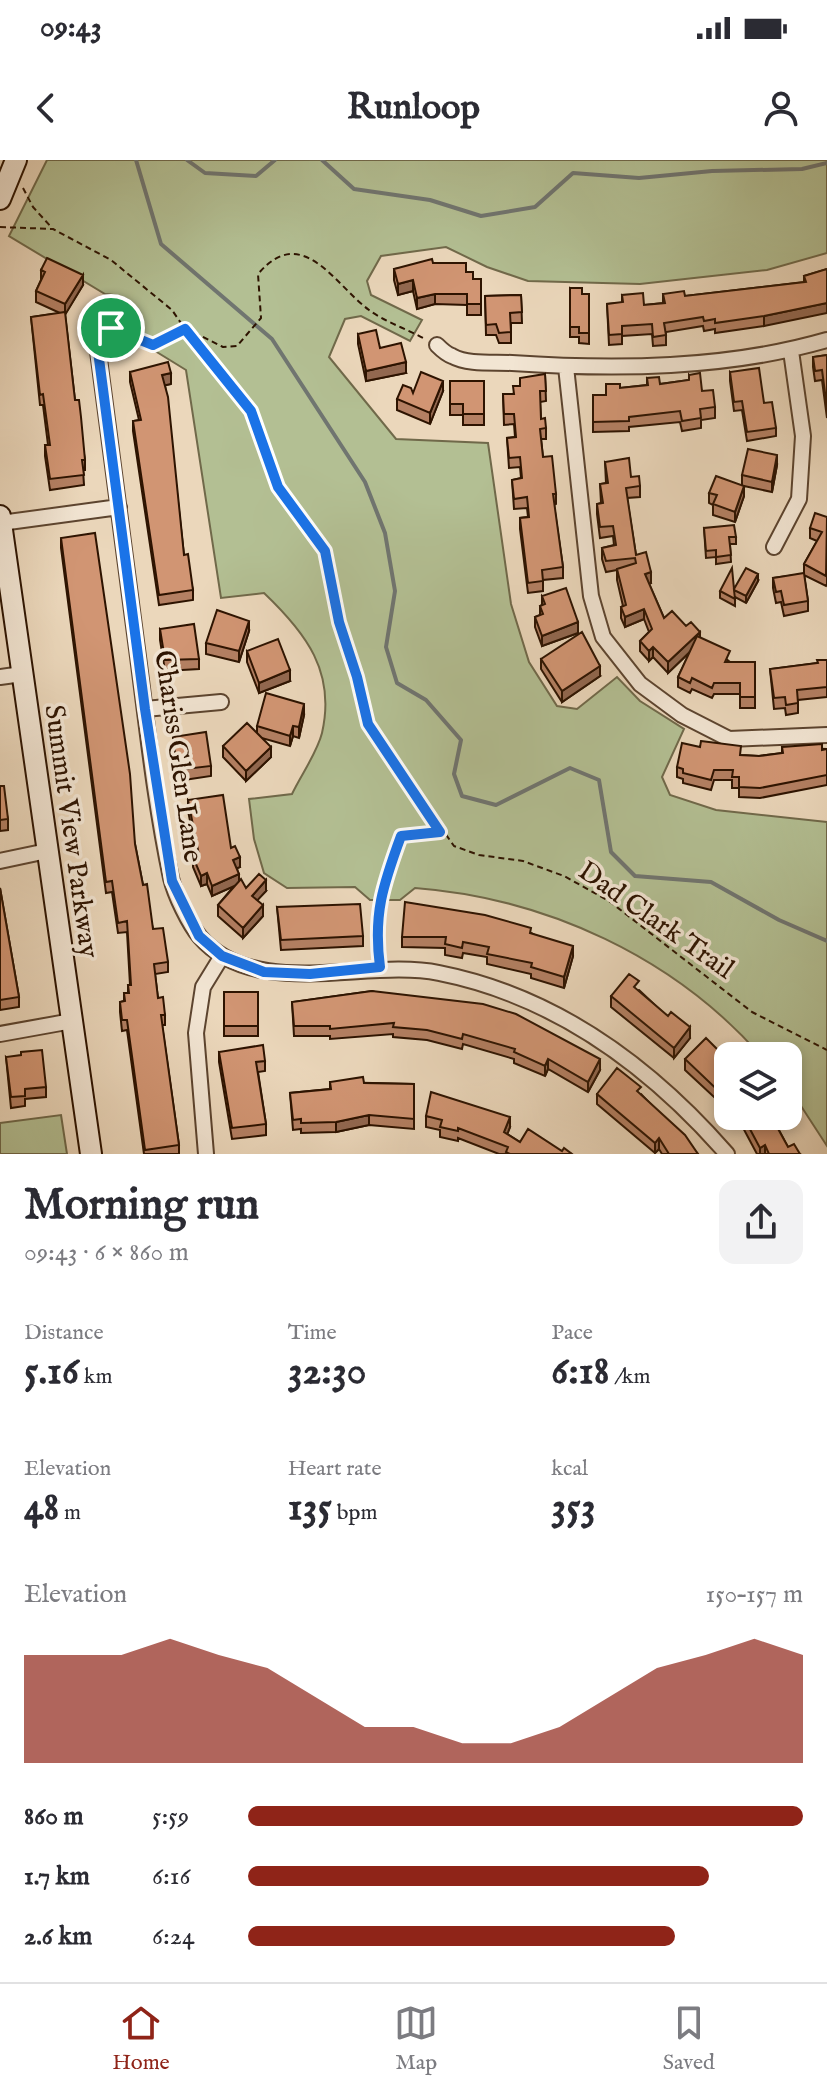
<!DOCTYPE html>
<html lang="en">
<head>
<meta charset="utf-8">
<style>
	body { margin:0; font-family:"IM FELL English",serif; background:#f2f2f3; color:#2b2b33; height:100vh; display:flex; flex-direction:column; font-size:30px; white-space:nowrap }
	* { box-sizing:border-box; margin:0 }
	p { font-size:26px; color:#7c7c81 }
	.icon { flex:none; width:44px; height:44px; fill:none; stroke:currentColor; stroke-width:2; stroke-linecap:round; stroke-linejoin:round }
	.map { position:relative; height:994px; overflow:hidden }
	.sheet { display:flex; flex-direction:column; background:#fff; flex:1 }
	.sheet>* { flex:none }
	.buttons { position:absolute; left:714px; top:882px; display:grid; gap:16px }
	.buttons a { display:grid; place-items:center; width:88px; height:88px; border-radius:16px; background:#fff; box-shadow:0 4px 12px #0003; font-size:40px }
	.pin { position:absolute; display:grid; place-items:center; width:68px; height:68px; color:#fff; margin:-34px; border:4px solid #fff; border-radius:50%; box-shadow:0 2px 8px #0007 }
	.round { display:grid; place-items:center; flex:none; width:84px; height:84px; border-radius:16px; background:#f2f2f3 }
	.summary { display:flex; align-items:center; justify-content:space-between; height:136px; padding:0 24px }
	h1 { font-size:44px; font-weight:700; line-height:60px }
	.stats { display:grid; grid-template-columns:repeat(3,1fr); gap:12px; height:136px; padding:8px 24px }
	.stats div { display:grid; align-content:center }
	.stats b { font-size:40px; font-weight:700 }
	.stats small { font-size:22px; font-weight:400 }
	.stats p { font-size:22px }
	.chart { height:224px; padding:16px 24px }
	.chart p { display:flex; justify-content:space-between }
	.chart svg { width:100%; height:144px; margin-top:8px; fill:#8f2418; opacity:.7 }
	ul { padding:0 24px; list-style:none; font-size:26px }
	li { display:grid; grid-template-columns:128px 96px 1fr; align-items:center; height:60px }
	li i { height:20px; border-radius:10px; background:#8f2418 }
	.status { display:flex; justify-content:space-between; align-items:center; height:56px; padding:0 40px; background:#fff; direction:ltr }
	.status svg { height:22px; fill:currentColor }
	header { display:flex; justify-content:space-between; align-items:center; height:104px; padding:0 24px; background:#fff; font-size:36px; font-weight:700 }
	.tab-bar { display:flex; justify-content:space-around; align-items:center; height:112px; border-top:2px solid #e1e1e2; background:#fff; font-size:22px; color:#7c7c81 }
	.tab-bar a { display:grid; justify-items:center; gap:4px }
	.tab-bar .selected { color:#8f2418 }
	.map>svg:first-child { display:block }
	.green { fill:#b3bf93; stroke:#70694a; stroke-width:2 }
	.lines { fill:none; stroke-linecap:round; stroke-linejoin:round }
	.stream { stroke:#707570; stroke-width:4 }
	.street-casing { stroke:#5c442f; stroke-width:18 }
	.secondary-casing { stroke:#2d1300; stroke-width:24 }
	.path { stroke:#2d1300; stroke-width:2; stroke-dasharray:6 4; stroke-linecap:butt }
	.street { stroke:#f2e5d3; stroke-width:14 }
	.secondary { stroke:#f2e5d3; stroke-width:20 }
	.wall { fill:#b48063; stroke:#2d1300; stroke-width:2 }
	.shaded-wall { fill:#926850; stroke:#2d1300; stroke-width:2 }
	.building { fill:#d19573; stroke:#2d1300; stroke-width:2 }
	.route-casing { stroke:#fff; stroke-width:16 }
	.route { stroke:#1a73e8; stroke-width:10 }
	.labels { text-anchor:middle; stroke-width:7; stroke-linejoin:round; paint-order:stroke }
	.street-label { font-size:28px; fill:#2d1300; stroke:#f2e5d3 }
</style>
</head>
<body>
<div class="status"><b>09:43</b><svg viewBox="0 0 49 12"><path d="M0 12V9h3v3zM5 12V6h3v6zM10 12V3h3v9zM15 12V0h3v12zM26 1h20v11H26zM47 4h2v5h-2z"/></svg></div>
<header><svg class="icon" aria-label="back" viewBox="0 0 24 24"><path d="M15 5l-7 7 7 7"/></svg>Runloop<svg class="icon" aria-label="person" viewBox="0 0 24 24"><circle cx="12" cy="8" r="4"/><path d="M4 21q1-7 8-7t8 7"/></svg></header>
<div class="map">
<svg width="827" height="994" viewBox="0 0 827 994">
	<rect width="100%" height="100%" fill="#ebd7bb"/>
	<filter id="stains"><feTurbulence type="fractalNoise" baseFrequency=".0025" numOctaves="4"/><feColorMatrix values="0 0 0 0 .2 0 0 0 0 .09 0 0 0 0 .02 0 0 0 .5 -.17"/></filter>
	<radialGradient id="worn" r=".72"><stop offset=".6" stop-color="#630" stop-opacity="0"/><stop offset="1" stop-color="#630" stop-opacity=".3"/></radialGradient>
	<!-- green -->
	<path class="green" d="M47,0h780v93l-60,17 -127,14 -112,-3 -41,-14 -41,-20 -65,9 -14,25 4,14 51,25 -12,21 -49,-25 -16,3 -16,38 67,82 92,4 23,161 18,58 28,44 20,3 40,-32 23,24 44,28 -22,48 8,18 46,15 111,12v324l-39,-60v-30h-27c-87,-99 -215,-158 -346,-168l-15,12h-30l-15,-13 -68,1 -23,-15 -10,-34 -5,-40 43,-5c9,-19 25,-41 30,-61 14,-61 -16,-100 -58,-140l-43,5 -35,-228 -47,-29c10,-28 -6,-46 -34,-47l-96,-58z
		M61,955l6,39h-67v-31z"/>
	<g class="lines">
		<!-- stream -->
		<path class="stream" d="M136,0l25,84 111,95 93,143 20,51 10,58 -9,56 11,36 29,17 35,40 -7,34 8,22 34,9 74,-37 29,12 12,72 24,24 76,6 68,38 48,21
			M187,0l18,13 51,3 19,-16
			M322,0l32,29 76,11 51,16 54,-9 38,-34 66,5 73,-7 90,-2 25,-6"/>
		<!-- street casing -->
		<g class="street-casing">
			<path id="street" d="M111,168l-15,8c14,104 28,208 41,313 10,76 18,154 34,229 4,17 18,46 29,59 55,64 167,21 239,36 116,23 212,94 288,181
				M437,185c4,4 9,9 15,11 16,9 41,6 60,7 103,7 215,6 315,-23
				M566,207l25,229 12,41 37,47 42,31 47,24 98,-4
				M1,363l118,-16
				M774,387l25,-48 4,-63 -12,-85
				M0,517l22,-3
				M145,549l76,-7
				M0,701l47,-10
				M0,874l72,-13
				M206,994l-10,-121 7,-46 19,-31"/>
		</g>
		<!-- secondary casing -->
		<g class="secondary-casing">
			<path id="secondary" d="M0,39l16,-39
				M0,356l91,638"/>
		</g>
		<!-- path -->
		<path class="path" d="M23,28l10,19 19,21
			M0,67l53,2 58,31 61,50 28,41 51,60 27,76 47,64 14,71 18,55 11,47 86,122 25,9 44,6 41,15 45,25 143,111 75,38
			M185,168l38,19 14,-1 24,-28 -3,-44c44,-52 77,11 111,36 16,12 38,19 56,29
			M125,172l28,13 31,-15
			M379,795c-6,-44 7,-78 22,-119l38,-4"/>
		<!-- street -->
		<use href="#street" class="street"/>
		<!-- secondary -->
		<use href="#secondary" class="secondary"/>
	</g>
	<!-- wall -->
	<path class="wall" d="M433,103l33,9 7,7h8v36h-14v-10l-32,-1 -18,5 -4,-18 -15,4 -4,-15v-11z
		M827,109l-63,57 -49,7v-4l-11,2 -1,-5 -37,6v13l-13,1 -1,-12 -30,2v8l-13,1 -2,-41 15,-1v-8l22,10 19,-2v-9l22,2 119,-14v-6z
		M41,110l42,15 -18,29 10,86 10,60v10h-2l1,15 -34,5 -5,-34v-11h3l-5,-40h-3l-9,-88 29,-4 -24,-11v-11l5,-11z
		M570,128l12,6h7v50l-10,-1v-6h-9z
		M521,135l1,28h-11v20h-12l-3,-8h-10l-1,-39z
		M358,174l22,14 26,25 -40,8 -8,-37z
		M827,195v63l-5,-38 -7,1 -2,-14v-10z
		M130,212l41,12 -6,1 19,170 9,35v10l-34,5 -26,-174v-10l6,-1 -9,-38z
		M730,212l34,31 12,25v8l-29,5 -5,-31 -8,1 -4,-30z
		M545,214l1,27 -6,1 1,17 5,9v11h-5l2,18 13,37v10l-2,1 9,62v11l-20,2v11l-15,2 -8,-64v-11l8,-1 -1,-9 -13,1 -2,-29 9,-2 -1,-11 -11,1 -2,-30 8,-1 -1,-13 -10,1 -1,-31h10l7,-8z
		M689,215l26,32v11l-14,2v8l-19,3 -2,-9 -51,5v4l-36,1v-37h13l14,-7 27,-3v-7l13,6 29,-4z
		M450,221h34v44h-21v-10h-13z
		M443,231l-13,33 -33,-14v-11l16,-6z
		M605,302l26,15 9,9v11l-13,1 9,57 15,28 -2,1 15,34 22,8 44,36h25v46h-15v-14h-26l-2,4 -20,-9 -2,4 -12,-6v-10l12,-25 -22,21 -15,-16 -4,4 -9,-10v-10l9,-9 -5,-13 -19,8 -4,-9v-11l2,-1 -6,-26v-10l-11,2 -4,-13v-11l12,-3 -1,-9 -13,2 -3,-24v-10l4,-1 -1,-19 6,-1z
		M777,305l-5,27 -28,-6v10l-9,26 -22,-7v-10l-4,-2v-10l33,-8v-10z
		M827,357v67l-1,2 -22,-11 4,26v10l-24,5 -3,-14 -5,1 -3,-15v-10l31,-4v-10l13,-23 -7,-3v-10z
		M704,368l32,9v7h-6l1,18 -15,2v-7l-10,1z
		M61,378l74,306 8,41 10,44 15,33v10l-13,2 3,24 7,17v10h-3l17,120v9h-35l-17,-124 -5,1 -2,-19v-10l4,-1v-8h4v-8h2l-3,-53 -9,1 -6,-41 -6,1 -45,-345z
		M758,421l-12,22 -11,-6v9l-15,-8v-7l14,-2z
		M542,436l36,37 -36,13 -7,-19v-10l5,-2v-9l2,-1z
		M160,469l39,30v10l-34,2 -5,-31z
		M249,471l-10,31 -33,-8v-11z
		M247,491l43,30 -31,12 -12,-31z
		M541,499l59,17 -38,26 -21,-33z
		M827,500v37l-29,3v13l-12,2 -1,-7 -11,1 -4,-40 47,-6z
		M304,555l-5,23 -6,-2 -3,10 -28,-8 9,19 -25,24 -23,-24v-11l34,-13v-7z
		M173,577l38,29v10l-34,5 -4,-34z
		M700,587l41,8 18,1 23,-3v-6l45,2v36l-67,13 -21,-1v-9h-7v-8h-18l-3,10 -28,-7v-4l-6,-2v-10z
		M0,626l8,33v11l-8,1z
		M188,640l43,48 9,19 -3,1 2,13 7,7 20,3 -9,9 6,16 -20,22 -25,-22v-11l16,-19 -22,10 -5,-12 -6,2 -8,-19v-10l4,-2 -9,-44z
		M0,728l19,109v10l-19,3z
		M277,747l86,29v10l-82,4z
		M531,773l42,23 -9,32 -33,-10v-4l-44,-10v-7l-24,-4 -1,5 -17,-3v-7l-43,-1v-10z
		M639,830l51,48 -16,20 -63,-51v-11z
		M372,831l228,79 -12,22 -40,-23 -3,7 -31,-13v-4l-51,-15 -1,5 -35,-9 -34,-3v-3l-63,5v-3h-36l-2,-34z
		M224,832h34v44h-34z
		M219,892l46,9v10l-7,1 8,52v11l-34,4 -13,-77z
		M6,897l40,30v10l-21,2v7l-14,2z
		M685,899l43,1v50l-43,-40z
		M330,922l84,2v45l-45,-4 -33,7 -35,1v-4l-8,1 -3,-37 40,-4z
		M597,934h44l57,60h-36l-3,-5 -4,4 -58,-49z
		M426,956l84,11 -3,7 13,8 42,9 10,3h-73l-41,-16v3l-18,-4v-7l-14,-3z
		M741,956h33l-1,3 15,28 12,7h-43l-16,-30z"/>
	<!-- shaded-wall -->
	<path class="shaded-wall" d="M83,115v10l-18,30v-11z
		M413,120v11l-15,4v-11z
		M435,134v10l-18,5v-11z
		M827,143v10l-63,13v-10z
		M406,202v11l-40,8v-10z
		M171,213v11l-9,2v-11z
		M443,221v10l-13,33v-11z
		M777,295v10l-5,27v-10z
		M744,326v10l-9,26v-10z
		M651,412v11l-6,2v-11z
		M758,414v7l-12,22v-7z
		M644,449v10l-19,8v-10z
		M249,461v10l-10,31v-11z
		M578,462v11l-36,13v-10z
		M700,472v10l-32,31v-11z
		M653,487v10l-4,4v-10z
		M600,506v10l-38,26v-11z
		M290,510v11l-31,12v-10z
		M304,544v11l-5,23v-11z
		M293,566v10l-3,10v-10z
		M271,587v10l-25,24v-10z
		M240,697v10l-7,3v-10z
		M207,713v11l-6,2v-10z
		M239,714v10l-27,12v-10z
		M266,720v11l-14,15v-10z
		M263,745v11l-20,22v-10z
		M573,786v10l-9,32v-11z
		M690,867v11l-16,20v-10z
		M548,899v10l-3,7v-10z
		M600,899v11l-12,22v-10z
		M369,955v10l-33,7v-10z
		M510,957v10l-6,16v-11z
		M659,978v11l-4,4v-10z
		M765,985v9h-5v-6z"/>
	<!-- building -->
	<path class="building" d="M47,98l36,17 -18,29 -29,-13 9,-19 -4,-2z
		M432,99l1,4h33v9h7v7h8v25h-14v-10h-32l-18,4 -4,-18 -15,4 -4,-15z
		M827,109v34l-63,13 -49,7v-4l-11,2 -1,-4 -39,6 2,12 -13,2 -1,-13 -30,2v8l-13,1 -2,-31 16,-2 -1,-7 21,-2 1,12 21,-2 -2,-9 21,-3 1,5 121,-14 -2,-6z
		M570,128h12v6h7v39h-10v-6h-9z
		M521,135l1,17 -12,1 1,19 -12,1 -3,-9 -10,1 -1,-29z
		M65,152l10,88h4l2,17 4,43h-3l2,15 -34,4 -5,-34h5l-7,-51 -3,1 -9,-78z
		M376,170l4,18 21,-5 5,19 -40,9 -8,-37z
		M827,195v53l-5,-38 -7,1 -2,-14z
		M168,202l3,11 -9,2 6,22 16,158 4,-1 5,36 -34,5 -26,-174 8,-1 -11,-48z
		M759,208l5,35 8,-1 4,26 -29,4 -5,-31 -8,1 -4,-30z
		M421,212l22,9 -13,32 -33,-14 6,-14 8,3 2,5z
		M700,213l2,18 11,-1 2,17 -15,2 1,9 -19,3 -2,-10 -51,6v4l-36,1v-27h13v-11h14v4l28,-3 -1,-7 12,-1 1,7 29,-4v-5z
		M545,214l1,17h-6l1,28 4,-1 1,10 -6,1 3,28 9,-1 4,38h-3l10,73 -21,3 1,11 -15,2 -8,-65 9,-1 -2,-20 -13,2 -2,-19 10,-2 -2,-21 -11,1 -2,-20 9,-1 -2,-23h-10l-1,-20h11l-1,-8h7v-8z
		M450,221h34v33h-21v-10h-13z
		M748,289l29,6 -5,27 -30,-7z
		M629,298l2,19 8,-1 1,10 -14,2 10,67 10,-3 5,20 -6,2 19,44 8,-7 14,15 5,-4 9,10 -32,30 -15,-15 -4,4 -9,-10 12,-12 -8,-20 -19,8 -4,-10 5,-2 -9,-36 19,-6 -1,-5 -29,3 -4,-13 14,-3 -3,-19 -13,1 -3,-23 6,-1 -3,-19 8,-1 -3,-21z
		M716,316l28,10 -9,26 -22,-8 4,-9 -8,-2z
		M815,353l12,4 -1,59 -22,-12 18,-32 -12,-4z
		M734,365l2,12h-7l2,18 -15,2v-7l-10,1 -2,-23z
		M95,373l35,241 5,70 8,41 4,-1 6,45 10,-1 5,34 -14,2 4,34 5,-1 2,18h-4l18,130 -34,5 -18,-130h-5l-2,-18 5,-1 -1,-8h5l-1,-8h3l-4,-64 -9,2 -6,-42 -6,1 -45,-344z
		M732,408l2,21 12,-21 12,6 -12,22 -12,-6 1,9 -15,-8z
		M804,413l4,28 -24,4 -3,-14 -5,1 -3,-14z
		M566,428l12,34 -36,14 -7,-19 8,-3 -3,-8 5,-2 -3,-8z
		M217,450l32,11 -10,30 -33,-8z
		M194,464l5,35 -34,1 -5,-31z
		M582,472l18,34 -38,25 -21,-32z
		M697,476l33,15 -5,11h30v35h-15v-14h-26l-2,5 -20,-10 -2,5 -12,-6z
		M278,479l12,31 -31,13 -12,-32z
		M817,500h10v27l-30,3 1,13 -12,2 -1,-8 -11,1 -4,-29 48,-6z
		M266,533l38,11 -5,23 -6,-1 -3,10 -33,-10z
		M247,563l24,24 -25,24 -23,-25z
		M206,572l5,34 -34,4 -4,-33z
		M701,581l40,5 -1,9 19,1 24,-3 -1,-6 40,-3v6l5,-1v26l-67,13 -21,-1v-10h-7l1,-7h-19l-3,10 -28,-7v-4l-6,-2 5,-24 18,4z
		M0,626h4l4,33 -8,1z
		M223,635l8,53 4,-2 5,11 -7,3 6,14 -27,12 -5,-13 -6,3 -8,-19 6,-2 -11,-55z
		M259,714l7,6 -14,16 11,9 -20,23 -25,-23 23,-26 5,9z
		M0,728l19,109 -19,3z
		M405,742l80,13 46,13 -1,5 43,13 -9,31 -33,-10 1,-4 -45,-9 2,-7 -26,-5 -1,6 -17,-4 1,-7h-44z
		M360,744l3,32 -82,4 -4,-33z
		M629,814l10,7 -5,6 34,29 3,-4 19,15 -16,21 -63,-52z
		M372,831l111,13 33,10 84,45 -12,23 -40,-23 -3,7 -31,-14 1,-3 -52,-15 -1,5 -35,-9 -34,-3 1,-4 -64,6v-3h-36l-2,-24z
		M224,832h34v34h-34z
		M706,878l22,22v40l-43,-41z
		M263,885l2,16 -9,1 10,62 -34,4 -13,-76z
		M42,890l4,37 -21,2v7l-14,1 -5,-40 15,-2v-3z
		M617,908l24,19 -4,4 48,44 13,19h-29l-10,-16 -4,5 -58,-49z
		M363,917l1,6 50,1v35l-45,-4 -33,7 -35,1v-4l-8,1 -3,-27 41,-4 -1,-7z
		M431,932l79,25 -6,15 16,10 8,-13 34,22 2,-3 8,6h-62l-4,-2 2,-5 -50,-19v3l-18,-4 2,-7 -16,-4z
		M743,956h28l17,31 6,-3 6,10h-31l-4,-9 -5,3z"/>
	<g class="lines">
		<!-- route casing -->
		<g class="route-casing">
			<path id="route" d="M111,168l42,17 32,-16 66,82 27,76 47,64 14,71 18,55 11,47 72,108 -39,4c-18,49 -28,78 -21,131l-70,7 -46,-2 -42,-16 -23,-20 -27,-55 -27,-172 -49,-373z"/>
		</g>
		<!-- route -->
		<use href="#route" class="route"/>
	</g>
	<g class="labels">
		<!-- street labels -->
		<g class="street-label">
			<text transform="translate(180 596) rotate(82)" y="10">Chariss Glen Lane</text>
			<text transform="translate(73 671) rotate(82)" y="10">Summit View Parkway</text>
			<text transform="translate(657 759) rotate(35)" y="10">Dad Clark Trail</text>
		</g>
	</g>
	<rect width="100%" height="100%" filter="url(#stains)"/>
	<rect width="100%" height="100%" fill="url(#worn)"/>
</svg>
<div class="buttons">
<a><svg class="icon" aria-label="layers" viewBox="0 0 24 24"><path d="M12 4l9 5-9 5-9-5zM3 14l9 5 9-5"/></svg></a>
</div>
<div class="pin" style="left:111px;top:168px;background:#1e9e55"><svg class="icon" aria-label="arrive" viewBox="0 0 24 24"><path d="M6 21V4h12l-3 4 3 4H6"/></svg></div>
</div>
<section class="sheet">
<div class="summary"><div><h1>Morning run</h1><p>09:43 · 6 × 860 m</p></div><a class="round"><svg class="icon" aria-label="share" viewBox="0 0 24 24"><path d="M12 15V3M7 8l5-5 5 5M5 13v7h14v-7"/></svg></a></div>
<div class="stats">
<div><p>Distance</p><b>5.16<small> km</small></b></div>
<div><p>Time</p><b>32:30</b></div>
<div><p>Pace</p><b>6:18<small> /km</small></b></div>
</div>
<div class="stats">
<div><p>Elevation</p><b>48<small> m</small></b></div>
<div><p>Heart rate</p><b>135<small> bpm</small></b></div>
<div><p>kcal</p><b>353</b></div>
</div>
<div class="chart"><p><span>Elevation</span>150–157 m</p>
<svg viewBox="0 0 160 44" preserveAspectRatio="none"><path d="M0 44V11L10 11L20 11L30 6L40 11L50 15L60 24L70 33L80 33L90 38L100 38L110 33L120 24L130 15L140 11L150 6L160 11V44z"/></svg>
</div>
<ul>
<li><b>860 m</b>5:59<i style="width:100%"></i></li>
<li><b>1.7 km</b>6:16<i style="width:83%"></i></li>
<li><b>2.6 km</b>6:24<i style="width:77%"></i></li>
</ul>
</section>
<nav class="tab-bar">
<a class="selected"><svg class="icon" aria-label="home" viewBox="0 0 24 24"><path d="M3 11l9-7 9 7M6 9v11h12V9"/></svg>Home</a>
<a><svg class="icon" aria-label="map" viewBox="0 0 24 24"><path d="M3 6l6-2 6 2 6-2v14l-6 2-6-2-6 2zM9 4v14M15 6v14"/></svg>Map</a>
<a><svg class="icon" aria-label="saved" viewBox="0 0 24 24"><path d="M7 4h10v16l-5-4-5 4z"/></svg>Saved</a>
</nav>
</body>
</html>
